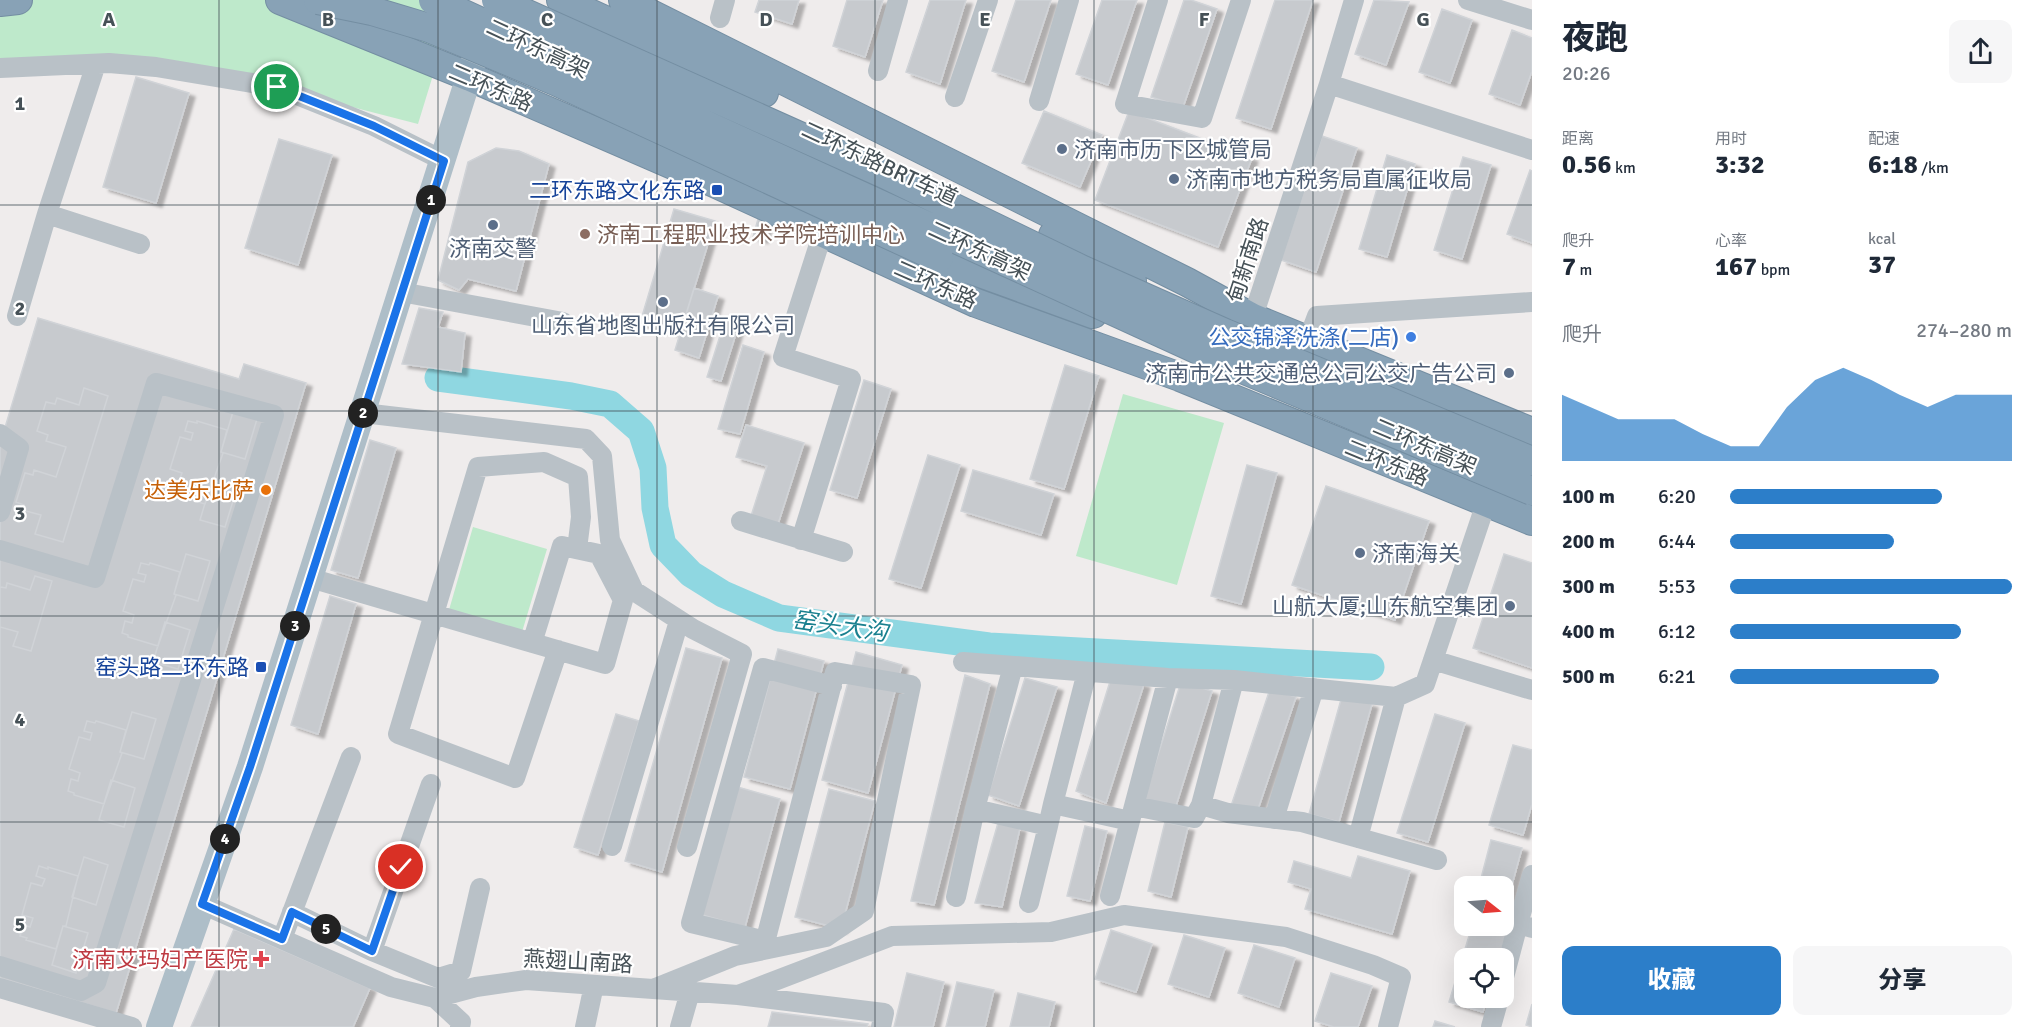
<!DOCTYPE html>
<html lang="zh">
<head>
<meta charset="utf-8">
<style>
	body { margin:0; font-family:Signika,"Noto Sans SC",sans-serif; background:#f6f6f7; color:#1f2937; height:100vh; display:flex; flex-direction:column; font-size:22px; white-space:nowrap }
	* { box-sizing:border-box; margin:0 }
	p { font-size:20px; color:#747a83 }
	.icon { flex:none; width:33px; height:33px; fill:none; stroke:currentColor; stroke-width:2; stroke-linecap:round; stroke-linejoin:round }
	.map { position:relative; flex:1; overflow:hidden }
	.drawer { display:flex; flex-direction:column; background:#fff; width:510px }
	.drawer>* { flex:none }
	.needle { width:39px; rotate:107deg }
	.controls { position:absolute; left:1454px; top:876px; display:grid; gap:12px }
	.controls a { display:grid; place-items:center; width:60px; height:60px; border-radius:12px; background:#fff; box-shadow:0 6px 24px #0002; font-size:30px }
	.pin { position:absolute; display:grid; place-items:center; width:51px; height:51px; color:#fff; margin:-26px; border:3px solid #fff; border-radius:50%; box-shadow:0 2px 6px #0007 }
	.km { position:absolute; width:30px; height:30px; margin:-15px; border-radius:50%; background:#222; color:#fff; font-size:16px; line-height:30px; text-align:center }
	.round { display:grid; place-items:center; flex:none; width:63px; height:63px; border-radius:12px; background:#f6f6f7 }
	.head { display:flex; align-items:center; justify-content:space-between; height:102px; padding:0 30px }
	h1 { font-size:33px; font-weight:800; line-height:45px }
	.metrics { display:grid; grid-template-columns:repeat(3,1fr); gap:9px; height:102px; padding:6px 30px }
	.metrics div { display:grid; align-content:center }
	.metrics b { font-size:26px; font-weight:800 }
	.metrics small { font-size:16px; font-weight:400 }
	.metrics p { font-size:16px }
	.chart { height:168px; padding:12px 30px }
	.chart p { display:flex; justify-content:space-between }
	.chart svg { width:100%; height:108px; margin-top:6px; fill:#2c7ec9; opacity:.7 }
	.cta { display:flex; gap:12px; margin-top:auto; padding:12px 30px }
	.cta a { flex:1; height:69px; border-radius:12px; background:#2c7ec9; color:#fff; font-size:24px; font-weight:800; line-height:69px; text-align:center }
	.cta a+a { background:#f6f6f7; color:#1f2937 }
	ul { padding:0 30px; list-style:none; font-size:20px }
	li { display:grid; grid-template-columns:96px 72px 1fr; align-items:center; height:45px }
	li i { height:15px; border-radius:8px; background:#2c7ec9 }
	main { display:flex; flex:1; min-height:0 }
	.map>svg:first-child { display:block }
	.green { fill:#bee9cb }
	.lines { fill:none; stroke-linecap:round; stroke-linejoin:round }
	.river { stroke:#8fd7e1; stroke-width:27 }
	.building { fill:#c7cace; stroke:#d0d3d7; stroke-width:1.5; filter:url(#shadow) }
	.highway-casing { stroke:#748ea2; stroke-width:30 }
	.minor { stroke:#b9c1c7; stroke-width:20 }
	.major { stroke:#aebec8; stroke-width:26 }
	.highway { stroke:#88a2b6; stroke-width:28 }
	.highway-bridge-casing { stroke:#748ea2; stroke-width:30; stroke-linecap:butt }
	.highway-bridge { stroke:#88a2b6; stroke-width:28 }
	.route-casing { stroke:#fff; stroke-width:12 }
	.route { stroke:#1a73e8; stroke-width:8 }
	.grid { fill:none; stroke:#465157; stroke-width:1.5; stroke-opacity:0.55 }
	.service-dot { fill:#5c6f8a; stroke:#fff; stroke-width:2 }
	.transit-dot { fill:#1a4fb4; stroke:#fff; stroke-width:2 }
	.education-dot { fill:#8d6e63; stroke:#fff; stroke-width:2 }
	.shop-dot { fill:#3f7fe0; stroke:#fff; stroke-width:2 }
	.food-dot { fill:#e8710a; stroke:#fff; stroke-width:2 }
	.health-dot { fill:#e0444e; stroke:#fff; stroke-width:2 }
	.labels { text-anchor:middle; stroke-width:4.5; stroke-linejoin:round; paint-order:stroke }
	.street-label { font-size:22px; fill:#465157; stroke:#fff }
	.service-label { font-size:22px; fill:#4e5e75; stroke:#fff; text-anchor:start }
	.transit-label { font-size:22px; fill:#164399; stroke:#fff; text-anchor:end }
	.education-label { font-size:22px; fill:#785e54; stroke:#fff; text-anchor:start }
	.shop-label { font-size:22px; fill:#366cbe; stroke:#fff; text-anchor:end }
	.food-label { font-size:22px; fill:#c56008; stroke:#fff; text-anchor:end }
	.health-label { font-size:22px; fill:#be3a42; stroke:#fff; text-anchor:end }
	.water-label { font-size:24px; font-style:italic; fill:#1a808f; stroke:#fff }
	.grid-label { font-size:20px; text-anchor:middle; font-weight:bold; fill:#465157; stroke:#fff; stroke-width:4.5; stroke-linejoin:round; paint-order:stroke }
</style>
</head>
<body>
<main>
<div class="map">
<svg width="1532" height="1027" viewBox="0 0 1532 1027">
	<defs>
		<filter id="shadow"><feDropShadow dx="6" dy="4" stdDeviation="1.5" flood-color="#0004"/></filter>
	</defs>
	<rect width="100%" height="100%" fill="#efecec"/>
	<!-- green -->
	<path class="green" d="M0,0h456l-38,124 -182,-47 -108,-22 -128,16z
		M1123,394l101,29 -47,162 -101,-29z
		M473,527l74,22 -25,83 -73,-22z"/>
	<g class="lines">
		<!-- river -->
		<path class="river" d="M438,378l133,18 39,8 31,27 12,37 2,40 8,37 28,29 32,20 56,24 210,28 382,21"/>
	</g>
	<!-- building -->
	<path class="building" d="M759,0h40l-7,24 -37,-12z
		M847,0h36l-18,57 -32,-11z
		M930,0h36l-26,84 -34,-12z
		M1016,0h35l-27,82 -32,-11z
		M1102,0h35l-29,85 -32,-11z
		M1184,0h7l26,9 -34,98 -32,-10z
		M1275,0h38l-42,129 -35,-11z
		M1374,0l35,2 -23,63 -31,-11z
		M1442,9l30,11 -22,63 -31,-11z
		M1512,30l20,8v33l-12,34 -31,-11z
		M136,77l53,16 -33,110 -53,-16z
		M1044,111l58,24 -22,52 -58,-24z
		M1129,111l123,47 -34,89 -123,-47z
		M1322,136l35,12 -41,124 -35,-12z
		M279,139l53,16 -34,110 -53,-17z
		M496,148l23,3 30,13 -33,127 -48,-12 -9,11 -21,-10 30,-118z
		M1387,155l28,9 -28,93 -28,-8z
		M1463,157l28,8 -29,94 -28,-9z
		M1530,170l2,1v72l-25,-9z
		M674,209l41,12 -35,113 -40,-11z
		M758,219l9,3 -5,17 -9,-2z
		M694,288l24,8 -19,62 -24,-8z
		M419,308l24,4 -5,15 27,6 -4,39 -59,-8z
		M38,318l201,61 5,-15 62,19 -190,630 -116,-35v-534z
		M725,320l14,4 -18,57 -14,-4z
		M743,345l21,7 -24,82 -22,-5z
		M1065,365l34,11 -35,113 -34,-10z
		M864,380l27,9 -34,109 -27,-8z
		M84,388l24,8 -45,146 -28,-8 6,-19 -19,-5 2,-5 -8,-3 9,-29 8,2 1,-5 22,7 10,-30 -20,-6 2,-6 -11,-4 9,-29 9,2 2,-6 22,7z
		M233,412l24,7 -12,40 -24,-7z
		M188,421l9,2v-2l30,9 -6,22 2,1 -18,51 -30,-9v-3l-6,-1 3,-12 7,2 3,-8 -12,-4 10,-32 11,3 2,-7 -8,-2z
		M746,425l58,18 -26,81 -27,-8 16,-50 -31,-9z
		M370,440l26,8 -38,130 -27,-8z
		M928,455l32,10 -39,123 -32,-9z
		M1247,465l30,8 -36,131 -30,-8z
		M973,470l81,24 -13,41 -80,-24z
		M212,480l25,8 -12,39 -25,-7z
		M1326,486l103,35 -34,99 -103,-35z
		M186,554l24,7 -12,40 -24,-7z
		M1504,554l28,9v105l-59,-20z
		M141,563l8,2 1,-2 30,9 -6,22 2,1 -18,51 -30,-9v-2l-6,-2 3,-12 7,2 2,-8 -11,-4 10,-32 11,3 2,-7 -8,-2z
		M35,576l17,5 -21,70 -18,-5 5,-14 -18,-5v-40l6,1 1,-5 23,7z
		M330,596l26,8 -38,130 -27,-9z
		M165,622l25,8 -12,39 -25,-7z
		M686,648l36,10 -60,214 -37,-11z
		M778,649l46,12 -34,128 -46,-12z
		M856,652l46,13 -34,128 -46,-13z
		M965,675l25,9 -56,221 -23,-4z
		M1112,675l32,9 -38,119 -30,-12z
		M1025,678l32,9 -38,119 -31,-11z
		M1181,682l31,9 -37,118 -31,-10z
		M1270,689l26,8 -40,118 -25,-9z
		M1342,696l30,8 -33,118 -30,-8z
		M132,712l24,7 -12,40 -24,-7z
		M616,714l23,7 -41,134 -24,-8z
		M1435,714l30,9 -37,119 -31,-9z
		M87,721l8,2 1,-2 30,9 -6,22 2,1 -18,51 -30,-9v-2l-6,-2 3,-12 7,2 2,-8 -11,-4 10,-32 11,3 2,-7 -8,-2z
		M1513,745l19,5v54l-9,31 -34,-10z
		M111,780l24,8 -11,39 -25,-7z
		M734,786l46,13 -35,128 -46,-13z
		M829,789l46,12 -34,128 -46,-12z
		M1165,822l23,5 -17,70 -23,-6z
		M998,823l22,5 -18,79 -27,-4z
		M1085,826l22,5 -17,70 -23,-5z
		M1491,840l31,8 -18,66 -1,-28h-24z
		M1358,856l52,15 -18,63 -87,-25 6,-20 -23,-7 6,-21 57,17z
		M84,857l24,8 -12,40 -24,-8z
		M39,866l9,3v-2l30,9 -12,50h-3l-7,23 -30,-9 1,-2 -7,-2 4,-11 6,2 3,-9 -11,-3 9,-32 11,3 3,-7 -9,-3z
		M63,926l25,7 -12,40 -24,-8z
		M1472,926h13l22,6 -8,26h-35v40h23l-4,14 -34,-10z
		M234,929l136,59 -17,39h-162z
		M1111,930l41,14 -16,48 -41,-13z
		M1184,935l41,13 -16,49 -41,-13z
		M1254,945l41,13 -16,49 -41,-14z
		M907,973l37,9 -11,45h-39z
		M1331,973l41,13 -14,41h-24l-19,-6z
		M957,982l37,8 -9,37h-39z
		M1018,993l37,9 -6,25h-39z
		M1532,1004v23l-6,-2z
		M772,1012l96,12 -1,3h-99z
		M1435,1021l20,6h-22z"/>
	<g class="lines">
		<!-- highway casing -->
		<g class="highway-casing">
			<path id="highway" d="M280,0l190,77 242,105 264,121 204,74 352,144
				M561,0l203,93
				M623,0l564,282 66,36 279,114
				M0,2l18,-2
				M1053,235l79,46
				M939,258l154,56"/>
		</g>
		<!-- minor -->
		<path class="minor" d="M1158,0l-33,104 77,14 39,-118
			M1468,0l64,20
			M720,18l5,-18
			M96,64l-49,150 93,30
			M0,68l109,-5 47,4 121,20 97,39 70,35
			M878,71l20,-71
			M1329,84l203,66
			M955,97l33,-97
			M1039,101l30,-101
			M401,292l162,30
			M17,316l30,-102
			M1249,329l80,-245 25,-84
			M1308,340l9,-24 215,-14
			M363,413l223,26 16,17 8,84 24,51 59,38 49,25 -55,193
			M0,434l19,14 -19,64
			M741,521l102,31
			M801,540l50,-161 -68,-22 40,-125
			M0,550l95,28 61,-195 118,32 -178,568 -15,8 -81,-25
			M310,578l295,86 18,-64 -24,-46 -37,-8 -30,97
			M558,650l-43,128 -117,-44 80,-267 66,-5 34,15 3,40 -4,32
			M1433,660l99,30
			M963,662l205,16 66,2 162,17
			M1053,804l34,-132
			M1201,805l33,-125
			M1134,806l34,-128
			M975,809l73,17 5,-22 77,17 4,-15 60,12 7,-13 27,8 74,9 135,38
			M1274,819l40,-131
			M1358,838l38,-141 29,-13 61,-181
			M612,846l67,-225
			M1110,896l20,-75
			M956,897l19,-88 38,-143
			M1029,903l19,-77
			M202,904l189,83 44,11 41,-11 50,-7 212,15 146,18 -3,14
			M292,912l80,39 59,-167
			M1518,924l14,-49
			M282,939l69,-182
			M766,941l-75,-18 72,-255 69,18
			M372,951l66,27 23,-7 19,-83
			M1503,981l15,-57 14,4
			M0,988l132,39
			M653,989l82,-33 91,-19 38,-26 47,-226 -76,-13 -72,278
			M738,995l154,-59 159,-4 73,-17 162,22 87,28 28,12 -13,50
			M435,998l26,24 -1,5
			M585,1027l9,-42
			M680,1027l10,-35
			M1491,1027l8,-29"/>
		<!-- major -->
		<path class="major" d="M159,1027l91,-260 234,-738"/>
		<!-- highway -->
		<use href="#highway" class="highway"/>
		<!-- highway-bridge casing -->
		<g class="highway-bridge-casing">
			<path id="highway-bridge" d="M318,0l54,11 57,17 126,53 384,177
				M433,0l783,358 316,133
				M496,0l386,173 201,97 142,63 307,128"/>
		</g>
		<!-- highway-bridge -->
		<use href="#highway-bridge" class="highway-bridge"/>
	</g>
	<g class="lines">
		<!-- route casing -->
		<g class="route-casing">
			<path id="route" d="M277,87l97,39 70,35 -194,606 -48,137 80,35 10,-27 80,39 29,-84"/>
		</g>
		<!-- route -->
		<use href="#route" class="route"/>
	</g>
	<!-- grid -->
	<path class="grid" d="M219,0v1027M438,0v1027M657,0v1027M875,0v1027M1094,0v1027M1313,0v1027M0,205h1532M0,411h1532M0,616h1532M0,822h1532"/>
	<!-- markers -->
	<g class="service-dot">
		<circle cx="1062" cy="149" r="6"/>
		<circle cx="1174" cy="179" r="6"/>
		<circle cx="493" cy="225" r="6"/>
		<circle cx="663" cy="302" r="6"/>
		<circle cx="1509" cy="373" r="6"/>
		<circle cx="1360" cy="553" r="6"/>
		<circle cx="1510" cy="606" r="6"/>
	</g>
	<g class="transit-dot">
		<rect x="711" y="184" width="12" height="12" rx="3"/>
		<rect x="255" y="661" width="12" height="12" rx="3"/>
	</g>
	<circle class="education-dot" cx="585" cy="234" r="6"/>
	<circle class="shop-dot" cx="1411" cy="337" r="6"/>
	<circle class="food-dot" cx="266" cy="490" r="6"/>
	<path class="health-dot" d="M258 950h6v6h6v6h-6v6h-6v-6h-6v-6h6z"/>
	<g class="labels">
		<!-- street labels -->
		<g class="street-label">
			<text transform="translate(538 48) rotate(25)" y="8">二环东高架</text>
			<text transform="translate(491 87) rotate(23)" y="8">二环东路</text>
			<text transform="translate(880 163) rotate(25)" y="8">二环东路BRT车道</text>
			<text transform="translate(980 250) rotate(25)" y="8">二环东高架</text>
			<text transform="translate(1247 260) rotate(-72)" y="8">甸新南路</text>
			<text transform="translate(936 284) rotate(24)" y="8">二环东路</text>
			<text transform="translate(1425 446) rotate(23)" y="8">二环东高架</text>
			<text transform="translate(1387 462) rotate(22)" y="8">二环东路</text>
			<text transform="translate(578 961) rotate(3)" y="8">燕翅山南路</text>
		</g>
		<!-- service labels -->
		<g class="service-label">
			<text x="1074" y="157">济南市历下区城管局</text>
			<text x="1186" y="187">济南市地方税务局直属征收局</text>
			<text x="493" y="256" text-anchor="middle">济南交警</text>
			<text x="663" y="333" text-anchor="middle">山东省地图出版社有限公司</text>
			<text x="1497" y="381" text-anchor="end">济南市公共交通总公司公交广告公司</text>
			<text x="1372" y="561">济南海关</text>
			<text x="1498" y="614" text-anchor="end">山航大厦;山东航空集团</text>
		</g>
		<!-- transit labels -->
		<g class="transit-label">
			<text x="705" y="198">二环东路文化东路</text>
			<text x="249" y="675">窑头路二环东路</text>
		</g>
		<!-- education labels -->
		<g class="education-label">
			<text x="597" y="242">济南工程职业技术学院培训中心</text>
		</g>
		<!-- shop labels -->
		<g class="shop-label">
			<text x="1399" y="345">公交锦泽洗涤(二店)</text>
		</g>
		<!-- food labels -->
		<g class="food-label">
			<text x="254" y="498">达美乐比萨</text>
		</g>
		<!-- health labels -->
		<g class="health-label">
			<text x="248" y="967">济南艾玛妇产医院</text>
		</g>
		<!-- water labels -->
		<g class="water-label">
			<text transform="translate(840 626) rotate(8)" y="8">窑头大沟</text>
		</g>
	</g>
	<g class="grid-label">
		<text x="109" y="26">A</text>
		<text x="328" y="26">B</text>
		<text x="547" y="26">C</text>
		<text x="766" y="26">D</text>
		<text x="985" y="26">E</text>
		<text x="1204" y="26">F</text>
		<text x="1423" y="26">G</text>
		<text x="20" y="110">1</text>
		<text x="20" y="315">2</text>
		<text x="20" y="520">3</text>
		<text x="20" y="726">4</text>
		<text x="20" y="931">5</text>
	</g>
</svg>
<div class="controls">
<a><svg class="needle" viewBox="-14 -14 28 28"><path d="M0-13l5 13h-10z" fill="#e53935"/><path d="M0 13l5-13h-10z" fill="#747a83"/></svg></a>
<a><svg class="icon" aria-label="locate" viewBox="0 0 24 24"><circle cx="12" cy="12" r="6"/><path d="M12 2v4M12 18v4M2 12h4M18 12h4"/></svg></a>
</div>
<div class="pin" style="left:277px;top:87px;background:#1e9e55"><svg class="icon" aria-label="arrive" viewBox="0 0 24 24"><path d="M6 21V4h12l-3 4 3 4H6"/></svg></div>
<div class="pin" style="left:401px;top:867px;background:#d93025"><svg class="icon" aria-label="check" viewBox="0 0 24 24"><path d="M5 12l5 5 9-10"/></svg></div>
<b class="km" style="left:431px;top:200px">1</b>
<b class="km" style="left:363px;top:413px">2</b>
<b class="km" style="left:295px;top:626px">3</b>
<b class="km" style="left:225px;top:839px">4</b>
<b class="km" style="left:326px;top:929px">5</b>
</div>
<section class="drawer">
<div class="head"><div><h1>夜跑</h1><p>20:26</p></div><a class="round"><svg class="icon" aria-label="share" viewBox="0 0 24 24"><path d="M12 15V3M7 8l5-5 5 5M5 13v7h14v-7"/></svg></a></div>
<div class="metrics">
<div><p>距离</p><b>0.56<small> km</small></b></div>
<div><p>用时</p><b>3:32</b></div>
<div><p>配速</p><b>6:18<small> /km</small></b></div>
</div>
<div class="metrics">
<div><p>爬升</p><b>7<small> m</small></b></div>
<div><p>心率</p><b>167<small> bpm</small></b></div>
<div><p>kcal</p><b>37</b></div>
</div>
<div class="chart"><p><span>爬升</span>274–280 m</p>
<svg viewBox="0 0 160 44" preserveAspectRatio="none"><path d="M0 44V17L10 22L20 27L30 27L40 27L50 33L60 38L70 38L80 22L90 11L100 6L110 11L120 17L130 22L140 17L150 17L160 17V44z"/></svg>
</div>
<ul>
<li><b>100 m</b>6:20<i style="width:75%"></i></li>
<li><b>200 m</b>6:44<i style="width:58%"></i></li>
<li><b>300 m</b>5:53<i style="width:100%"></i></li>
<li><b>400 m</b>6:12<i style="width:82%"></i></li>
<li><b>500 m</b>6:21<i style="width:74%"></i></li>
</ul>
<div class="cta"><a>收藏</a><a>分享</a></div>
</section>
</main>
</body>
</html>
